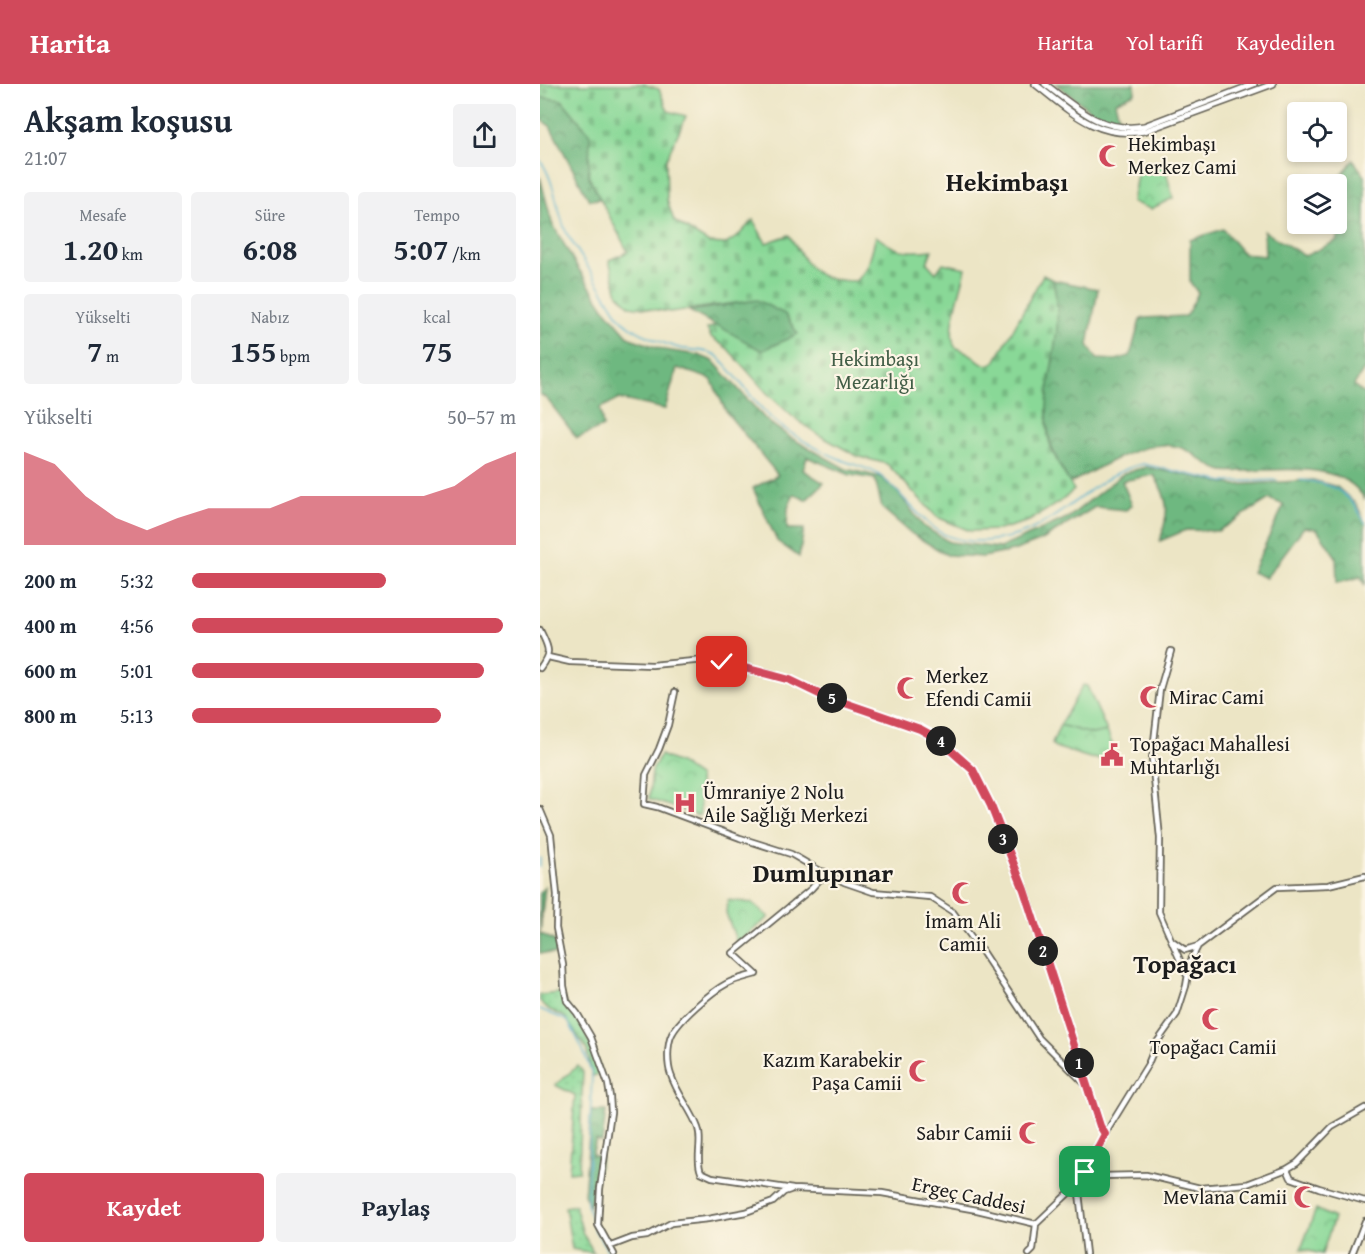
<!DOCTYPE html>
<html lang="tr">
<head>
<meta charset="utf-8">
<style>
	body { margin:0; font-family:"Gentium Book Plus",serif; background:#f2f2f3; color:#1f2937; height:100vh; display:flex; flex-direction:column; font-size:22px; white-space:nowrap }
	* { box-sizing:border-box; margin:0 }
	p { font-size:20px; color:#747a83 }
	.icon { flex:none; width:33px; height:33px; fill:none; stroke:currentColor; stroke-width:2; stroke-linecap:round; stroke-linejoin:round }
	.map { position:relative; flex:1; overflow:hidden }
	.sheet { display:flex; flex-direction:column; background:#fff; width:540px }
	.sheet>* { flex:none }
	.buttons { position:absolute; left:747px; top:18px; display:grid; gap:12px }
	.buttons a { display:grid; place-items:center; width:60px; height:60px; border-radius:6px; background:#fff; box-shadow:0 3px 9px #0003; font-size:30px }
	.pin { position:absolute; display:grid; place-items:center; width:51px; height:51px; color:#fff; margin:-26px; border-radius:12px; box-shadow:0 3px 9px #0006 }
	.km { position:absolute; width:30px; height:30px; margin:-15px; border-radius:50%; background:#222; color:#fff; font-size:16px; line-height:30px; text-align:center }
	.round { display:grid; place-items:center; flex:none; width:63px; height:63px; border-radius:6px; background:#f2f2f3 }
	.overview { display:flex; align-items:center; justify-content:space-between; height:102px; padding:0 24px }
	h1 { font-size:33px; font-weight:700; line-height:45px }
	.stats { display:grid; grid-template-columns:repeat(3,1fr); gap:9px; height:102px; padding:6px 24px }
	.stats div { display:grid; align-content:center; border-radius:6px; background:#f2f2f3; text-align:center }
	.stats b { font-size:30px; font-weight:700 }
	.stats small { font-size:16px; font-weight:400 }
	.stats p { font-size:16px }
	.chart { height:168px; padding:12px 24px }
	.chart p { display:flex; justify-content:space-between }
	.chart svg { width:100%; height:108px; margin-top:6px; fill:#d1495b; opacity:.7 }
	.action { display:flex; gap:12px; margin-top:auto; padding:12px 24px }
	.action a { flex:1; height:69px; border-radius:6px; background:#d1495b; color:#fff; font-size:24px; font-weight:700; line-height:69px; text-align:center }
	.action a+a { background:#f2f2f3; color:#1f2937 }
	ul { padding:0 24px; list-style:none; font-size:20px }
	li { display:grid; grid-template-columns:96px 72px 1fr; align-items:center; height:45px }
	li i { height:15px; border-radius:8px; background:#d1495b }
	header { display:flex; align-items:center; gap:36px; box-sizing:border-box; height:84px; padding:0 30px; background:#d1495b; color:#fff }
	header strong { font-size:28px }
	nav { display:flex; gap:33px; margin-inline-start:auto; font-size:21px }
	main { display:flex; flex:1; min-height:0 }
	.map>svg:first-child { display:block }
	.grass { fill:url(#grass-dots); stroke:#527a5a; stroke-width:1.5 }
	.forest { fill:url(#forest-crowns); stroke:#456a4e; stroke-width:1.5 }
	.cemetery { fill:url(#cemetery-stones); stroke:#527a5a; stroke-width:1.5 }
	.park { fill:url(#park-crowns); stroke:#527a5a; stroke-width:1.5 }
	.pitch { fill:#89d897; stroke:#527a5a; stroke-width:1.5 }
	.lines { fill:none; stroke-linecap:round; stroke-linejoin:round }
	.stream { stroke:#50afce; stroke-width:1.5 }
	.secondary-casing { stroke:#656257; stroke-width:8 }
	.primary-casing { stroke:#656257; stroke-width:8 }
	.secondary { stroke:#fff; stroke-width:4.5 }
	.primary { stroke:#fff; stroke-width:5 }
	.route-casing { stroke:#fff; stroke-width:12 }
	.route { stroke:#d1495b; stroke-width:8 }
	.labels { text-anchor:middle; stroke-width:4.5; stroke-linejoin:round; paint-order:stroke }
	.poi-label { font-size:20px; fill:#1c1c1c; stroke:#fcf5e5; text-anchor:start }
	.park-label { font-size:20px; fill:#425e47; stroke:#fcf5e5 }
	.street-label { font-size:20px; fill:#1c1c1c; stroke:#fcf5e5 }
	.district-label { font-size:26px; font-weight:bold; fill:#1c1c1c; stroke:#fcf5e5 }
</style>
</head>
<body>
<header>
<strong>Harita</strong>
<nav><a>Harita</a><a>Yol tarifi</a><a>Kaydedilen</a></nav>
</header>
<main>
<section class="sheet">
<div class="overview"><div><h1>Akşam koşusu</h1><p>21:07</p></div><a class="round"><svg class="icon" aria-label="share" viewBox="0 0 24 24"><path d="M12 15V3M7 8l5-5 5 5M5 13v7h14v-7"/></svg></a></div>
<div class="stats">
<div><p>Mesafe</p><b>1.20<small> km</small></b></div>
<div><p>Süre</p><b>6:08</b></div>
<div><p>Tempo</p><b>5:07<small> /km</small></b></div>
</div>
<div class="stats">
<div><p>Yükselti</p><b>7<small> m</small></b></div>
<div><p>Nabız</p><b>155<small> bpm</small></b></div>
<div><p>kcal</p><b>75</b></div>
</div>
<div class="chart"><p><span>Yükselti</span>50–57 m</p>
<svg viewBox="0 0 160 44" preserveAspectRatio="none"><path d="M0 44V6L10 11L20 24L30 33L40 38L50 33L60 29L70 29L80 29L90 24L100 24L110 24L120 24L130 24L140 20L150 11L160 6V44z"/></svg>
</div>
<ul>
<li><b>200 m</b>5:32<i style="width:60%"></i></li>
<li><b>400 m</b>4:56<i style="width:96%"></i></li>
<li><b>600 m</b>5:01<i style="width:90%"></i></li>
<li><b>800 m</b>5:13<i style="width:77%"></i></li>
</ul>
<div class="action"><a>Kaydet</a><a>Paylaş</a></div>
</section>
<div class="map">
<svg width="825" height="1170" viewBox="0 0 825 1170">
	<defs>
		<pattern id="grass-dots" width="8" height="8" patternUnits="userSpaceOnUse" patternTransform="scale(1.5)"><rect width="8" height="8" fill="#89d897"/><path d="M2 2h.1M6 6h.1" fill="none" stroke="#76b982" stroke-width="1.8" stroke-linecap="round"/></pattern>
		<pattern id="forest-crowns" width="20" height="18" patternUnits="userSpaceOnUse" patternTransform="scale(1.5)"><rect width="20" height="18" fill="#6eb880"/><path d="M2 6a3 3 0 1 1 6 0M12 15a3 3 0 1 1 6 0" fill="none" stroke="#5a9568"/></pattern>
		<pattern id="cemetery-stones" width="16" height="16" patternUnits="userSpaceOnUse" patternTransform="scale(1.5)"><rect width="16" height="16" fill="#89d897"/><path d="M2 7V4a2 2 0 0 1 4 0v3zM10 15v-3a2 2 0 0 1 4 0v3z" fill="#76b982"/></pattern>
		<pattern id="park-crowns" width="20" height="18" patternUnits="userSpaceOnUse" patternTransform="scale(1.5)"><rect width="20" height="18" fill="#89d897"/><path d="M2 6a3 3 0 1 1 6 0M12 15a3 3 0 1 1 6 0" fill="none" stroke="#76b982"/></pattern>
	</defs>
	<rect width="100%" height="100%" fill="#fcf5e5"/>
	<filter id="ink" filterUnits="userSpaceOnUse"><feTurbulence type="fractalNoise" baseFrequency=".0167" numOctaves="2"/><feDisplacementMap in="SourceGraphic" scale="12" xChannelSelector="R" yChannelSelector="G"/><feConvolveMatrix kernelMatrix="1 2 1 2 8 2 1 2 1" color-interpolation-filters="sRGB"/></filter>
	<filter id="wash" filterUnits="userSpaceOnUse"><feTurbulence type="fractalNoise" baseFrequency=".008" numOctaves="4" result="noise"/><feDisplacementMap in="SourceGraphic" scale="24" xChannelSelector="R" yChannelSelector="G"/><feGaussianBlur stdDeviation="1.35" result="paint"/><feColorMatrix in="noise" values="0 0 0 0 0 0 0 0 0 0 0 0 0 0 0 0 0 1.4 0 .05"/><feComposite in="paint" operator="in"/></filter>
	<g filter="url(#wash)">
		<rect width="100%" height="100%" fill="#ece5c5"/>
		<!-- grass -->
		<path class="grass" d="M19,909c18,26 35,50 42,81l-9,2 -5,-26 -22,-33 -19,-9 -6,-7v-6z
			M38,982l5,6 -4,99 -10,1 6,-77 -20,-10z
			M35,1121l8,29 11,19 -22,-4 -7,-42z"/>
		<!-- forest -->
		<path class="forest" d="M516,0h79v9l-20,9 6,22 -22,-7z
			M0,13l22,3 28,34 -1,43 11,22 -11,1 -39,-74 -10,-7z
			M813,76l12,16v192l-11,17 11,10v105c-20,-39 -82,-30 -118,-29 -8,0 -20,2 -27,-1 -22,-8 -30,-26 -58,-25 -28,1 -67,25 -92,38 -8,-14 -18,-30 -21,-46 -7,-37 5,-75 8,-111 1,-15 -1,-31 -4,-46l45,9 -10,56 9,14 19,1 14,-4 10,-36 4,-2 42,-2 12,-23 -8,-11v-42l33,-11 21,25 21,2 -1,-25 41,25 31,-15 13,-51 -13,-7z
			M0,93l12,46 24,42 28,43 26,30 35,12 33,5 15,6 53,59 25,18 55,31 35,8 17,15 25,34 26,16 51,6 69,-31 55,-44 22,-6 88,18 79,-5 24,7 20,18 8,18v63l-4,-9 -24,6 -1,-26 -19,-28 -13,-2 -38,51 -14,-6 32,-67 -15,-6 -51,32 -32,-1 -26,11c9,-30 10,-39 -6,-66l-32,6 10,24 -6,5 -31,-3 -53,33 -29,11 -30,6 -36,-2 -35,-21 -30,-26 -7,-29 -25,-4 -43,-18 -4,13 21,13 -18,17 -12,-6 -6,14 -1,21h17l-5,28 -22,-16 -24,-53 25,-13 -51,-62 -16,-34 -34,-11 -12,41 -46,-10 -19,9 3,19 -26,11 -30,-39 -7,-5z
			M217,216l28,14 13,20 -36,17 -73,-40z
			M5,803l-5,46 15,8 3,13 -18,-1v-61z
			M51,1027h15l-4,31 -6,-2 -4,15 9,2 -11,49 -6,-11z"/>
		<!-- cemetery -->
		<path class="cemetery" d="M0,0h103l16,5 9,22 18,5 -20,44 1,40 7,21 35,22 17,1 12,-8 15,-16 13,23 23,-8c23,36 22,45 68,46l11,-15 8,-30c20,16 31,17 56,14l-5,13 9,10 7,-10 23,5c-4,20 -20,61 -11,79 6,3 13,5 18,9 8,6 12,12 22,6l48,-87 10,5c3,15 5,31 4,46 -3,36 -14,73 -9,110 3,18 16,38 26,54l-13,11 -32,20 -30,9 -29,1 -33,-14 -50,-53 -30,-8 -38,-21 -26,-18 -26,-24 -39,-44 -17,-12 -4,-8 10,-4 45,26 36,-17 -13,-20 -28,-14 -87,12 -40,-6 -12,-12 -9,-34 19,-8 -39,-75 1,-43 -28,-34 -22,-3z"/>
		<!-- park -->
		<path class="park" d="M624,79l9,35 -22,11 -19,-7 6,-33z
			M520,641l32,9 15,-3 11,28 -2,2 -26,-3 -35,-11 -3,-3z
			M120,671l19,8 20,14 1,37 -2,2 -49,-17 3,-28z
			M188,816l24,3 17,14 -32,26 -11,-30z
			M776,1125l18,9 -12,36 -21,-5z"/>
		<!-- pitch -->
		<path class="pitch" d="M543,601l4,1 20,45 -15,3 -32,-9z"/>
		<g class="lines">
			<!-- stream -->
			<path class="stream" d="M0,76c16,22 16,50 27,74l53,84c15,15 39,24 59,30 13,3 26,1 37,7 22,20 39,51 61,68 15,12 45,29 63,36 12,6 27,8 38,15 20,15 34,35 52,51 23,21 60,18 87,10 47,-15 82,-63 126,-71l81,18 53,-2
				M760,396c33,2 51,13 65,43
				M0,774v9
				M0,925l28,12 15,29 9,24 -5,130 8,26 15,24"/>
		</g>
	</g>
	<g filter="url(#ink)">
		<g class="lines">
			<!-- secondary casing -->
			<g class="secondary-casing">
				<path id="secondary" d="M0,546c9,19 12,21 0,38
					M631,567l-11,38 -8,70 8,79 -1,74 27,62
					M8,573l22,5 82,3 52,-5 18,2 68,18 29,14 101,35 18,10 35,31 18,36 33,84 76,236 5,8
					M135,608l-7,33 -9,24 -13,26 -2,29 13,3 83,31 51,16 31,18
					M0,725l11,26 6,60 -1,33 7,37 1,21 3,15 10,12 14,24 17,47 2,13 1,15 -11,77 -2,36 16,29
					M279.5 791a3.5 3.5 0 1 1 7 0a3.5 3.5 0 1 1-7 0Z
					M287,790l17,8 29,10 57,5 23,15 28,38 58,88 46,46
					M634,858l11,8 13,-4 79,-59 51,-2 37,-9
					M216,890c-10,3 -21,5 -30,10 -15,8 -46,35 -54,50 -5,10 -5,30 -1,41 6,19 20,34 27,53 5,15 -3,30 3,44l11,5 81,12 89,4 95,17 59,14
					M216,890l-23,-21 78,-64 10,-11
					M747,1085l4,9 28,10 46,13
					M545,1088l16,4 45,-1 54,13 47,-4 40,-15 10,-6 35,-36 33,-19
					M496,1140l42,-40
					M71,1162l21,-8 15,-2 24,-13 37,-4 38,-7 27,-10 11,-10 6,-2
					M489,1170l4,-4 3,-26
					M546,1170l-8,-70 27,-50 43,-70 9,-22 20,-28 9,-28 4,-24 8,-16
					M812,1170l13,-33"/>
			</g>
			<!-- primary casing -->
			<g class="primary-casing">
				<path id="primary" d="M495,0c35,27 62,56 110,47l128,-47
					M505,0c32,24 56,49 99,42l110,-42"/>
			</g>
			<!-- secondary -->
			<use href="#secondary" class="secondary"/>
			<!-- primary -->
			<use href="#primary" class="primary"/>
		</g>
	</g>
	<g class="lines" filter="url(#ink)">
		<!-- route casing -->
		<g class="route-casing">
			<path id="route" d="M182,578l68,18 29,14 101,35 18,10 35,31 18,36 33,84 76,236 5,8 -20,38"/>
		</g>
		<!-- route -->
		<use href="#route" class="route"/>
	</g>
	<!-- icons -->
	<defs>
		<g id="mosque-bare" transform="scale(1.8)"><path d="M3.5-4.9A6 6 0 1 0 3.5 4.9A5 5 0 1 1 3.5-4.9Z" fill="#d1495b" stroke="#fcf5e5" stroke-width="2.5" paint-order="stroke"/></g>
		<g id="civic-bare" transform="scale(1.8)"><path d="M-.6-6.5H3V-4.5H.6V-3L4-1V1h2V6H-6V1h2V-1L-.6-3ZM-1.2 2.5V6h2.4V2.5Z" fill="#d1495b" stroke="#fcf5e5" stroke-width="2.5" paint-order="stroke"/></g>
		<g id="hospital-bare" transform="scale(1.8)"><path d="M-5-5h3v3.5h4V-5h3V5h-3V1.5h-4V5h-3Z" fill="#d1495b" stroke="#fcf5e5" stroke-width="2.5" paint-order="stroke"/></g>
	</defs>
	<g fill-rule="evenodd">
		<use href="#mosque-bare" x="570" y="72"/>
		<use href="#mosque-bare" x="368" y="604"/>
		<use href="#mosque-bare" x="611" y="613"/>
		<use href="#civic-bare" x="572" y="671"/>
		<use href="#hospital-bare" x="145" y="719"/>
		<use href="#mosque-bare" x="423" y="809"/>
		<use href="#mosque-bare" x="673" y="935"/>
		<use href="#mosque-bare" x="380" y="987"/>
		<use href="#mosque-bare" x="490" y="1049"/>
		<use href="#mosque-bare" x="765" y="1113"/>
	</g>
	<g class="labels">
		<!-- poi labels -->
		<g class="poi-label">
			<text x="588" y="67">Hekimbaşı<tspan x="588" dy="23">Merkez Cami</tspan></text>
			<text x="386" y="599">Merkez<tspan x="386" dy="23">Efendi Camii</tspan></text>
			<text x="629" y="620">Mirac Cami</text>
			<text x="590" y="667">Topağacı Mahallesi<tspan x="590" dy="23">Muhtarlığı</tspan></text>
			<text x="163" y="715">Ümraniye 2 Nolu<tspan x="163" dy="23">Aile Sağlığı Merkezi</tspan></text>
			<text x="423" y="844" text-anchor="middle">İmam Ali<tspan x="423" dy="23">Camii</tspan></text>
			<text x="673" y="970" text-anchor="middle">Topağacı Camii</text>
			<text x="362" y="983" text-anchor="end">Kazım Karabekir<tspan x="362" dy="23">Paşa Camii</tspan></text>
			<text x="472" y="1056" text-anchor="end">Sabır Camii</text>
			<text x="747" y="1120" text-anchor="end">Mevlana Camii</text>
		</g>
		<!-- park labels -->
		<g class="park-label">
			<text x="335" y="282">Hekimbaşı<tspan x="335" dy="23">Mezarlığı</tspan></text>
		</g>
		<!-- street labels -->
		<g class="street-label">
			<text transform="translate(429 1111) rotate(12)" y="7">Ergeç Caddesi</text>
		</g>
		<!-- district labels -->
		<g class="district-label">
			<text x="467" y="107">Hekimbaşı</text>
			<text x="283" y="798">Dumlupınar</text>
			<text x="645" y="889">Topağacı</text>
		</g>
	</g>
</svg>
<div class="buttons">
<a><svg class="icon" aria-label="locate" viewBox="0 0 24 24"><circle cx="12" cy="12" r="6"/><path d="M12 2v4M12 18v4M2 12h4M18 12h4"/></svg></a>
<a><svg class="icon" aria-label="layers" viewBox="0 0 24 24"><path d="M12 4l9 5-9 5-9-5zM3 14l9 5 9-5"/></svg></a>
</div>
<div class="pin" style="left:545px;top:1088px;background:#1e9e55"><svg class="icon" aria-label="arrive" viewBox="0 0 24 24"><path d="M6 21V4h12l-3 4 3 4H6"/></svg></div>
<div class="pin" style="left:182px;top:578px;background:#d93025"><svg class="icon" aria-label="check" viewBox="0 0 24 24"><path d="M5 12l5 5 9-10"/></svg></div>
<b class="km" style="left:539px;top:979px">1</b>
<b class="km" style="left:503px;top:867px">2</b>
<b class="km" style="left:463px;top:755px">3</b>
<b class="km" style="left:401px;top:657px">4</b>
<b class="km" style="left:292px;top:614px">5</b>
</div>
</main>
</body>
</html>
